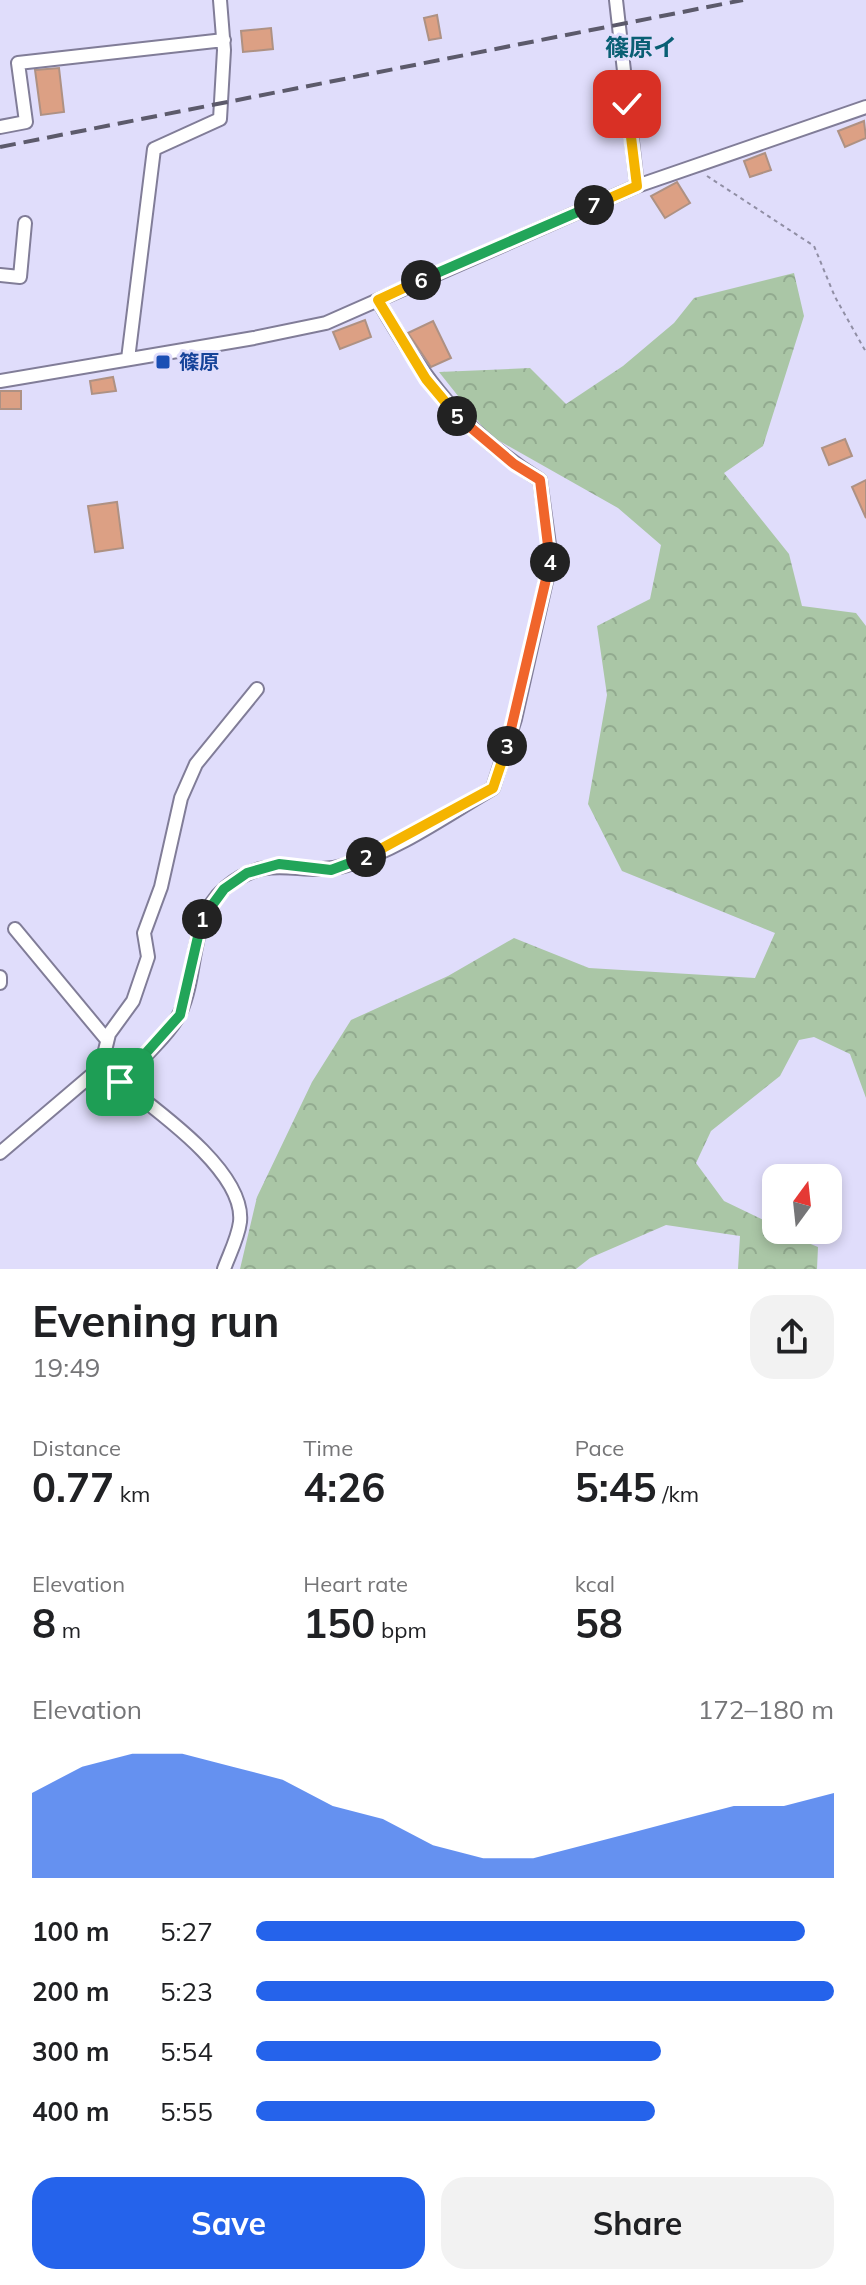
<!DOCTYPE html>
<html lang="en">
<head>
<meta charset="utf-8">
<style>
	body { margin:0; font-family:Mulish,"Noto Sans JP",sans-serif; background:#f2f2f2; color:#202124; height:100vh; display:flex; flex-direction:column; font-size:30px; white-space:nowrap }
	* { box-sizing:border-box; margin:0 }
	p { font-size:26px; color:#757577 }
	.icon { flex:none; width:44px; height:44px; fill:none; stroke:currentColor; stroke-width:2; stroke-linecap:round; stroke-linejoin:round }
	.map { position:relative; height:1269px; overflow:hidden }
	.sheet { display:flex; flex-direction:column; background:#fff; flex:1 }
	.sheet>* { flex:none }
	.needle { width:52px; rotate:15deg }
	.controls { position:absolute; left:762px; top:1164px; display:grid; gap:16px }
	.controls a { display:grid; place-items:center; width:80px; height:80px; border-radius:16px; background:#fff; box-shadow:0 4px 12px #0003; font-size:40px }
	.pin { position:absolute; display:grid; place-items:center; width:68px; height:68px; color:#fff; margin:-34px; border-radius:16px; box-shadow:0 4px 12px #0006 }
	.km { position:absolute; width:40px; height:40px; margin:-20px; border-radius:50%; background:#222; color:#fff; font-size:22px; line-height:40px; text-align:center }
	.round { display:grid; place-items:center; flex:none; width:84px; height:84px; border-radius:24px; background:#f2f2f2 }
	.head { display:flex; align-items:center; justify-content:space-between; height:136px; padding:0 32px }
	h1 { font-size:44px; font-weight:700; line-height:60px }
	.stats { display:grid; grid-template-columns:repeat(3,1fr); gap:12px; height:136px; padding:8px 32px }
	.stats div { display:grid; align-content:center }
	.stats b { font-size:40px; font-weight:700 }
	.stats small { font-size:22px; font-weight:400 }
	.stats p { font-size:22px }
	.chart { height:224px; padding:16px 32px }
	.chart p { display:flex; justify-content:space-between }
	.chart svg { width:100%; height:144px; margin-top:8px; fill:#2563eb; opacity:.7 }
	.button { display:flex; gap:16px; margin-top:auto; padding:16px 32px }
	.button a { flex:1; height:92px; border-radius:24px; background:#2563eb; color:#fff; font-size:32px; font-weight:700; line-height:92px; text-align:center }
	.button a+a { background:#f2f2f2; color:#202124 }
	ul { padding:0 32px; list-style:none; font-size:26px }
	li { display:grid; grid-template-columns:128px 96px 1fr; align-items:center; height:60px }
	li i { height:20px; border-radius:10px; background:#2563eb }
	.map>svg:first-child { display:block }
	.forest { fill:url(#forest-crowns) }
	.building { fill:#dca084; stroke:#ae9183; stroke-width:2 }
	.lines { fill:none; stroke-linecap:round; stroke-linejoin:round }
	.minor-casing { stroke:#817d98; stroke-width:16 }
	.path { stroke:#908ea4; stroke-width:2; stroke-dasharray:4 4; stroke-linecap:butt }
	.minor { stroke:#fff; stroke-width:12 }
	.rail { stroke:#5c5a6b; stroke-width:4; stroke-dasharray:16 8; stroke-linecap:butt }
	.split-1-casing { stroke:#fff; stroke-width:16 }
	.split-2-casing { stroke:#fff; stroke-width:16 }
	.split-3-casing { stroke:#fff; stroke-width:16 }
	.split-4-casing { stroke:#fff; stroke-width:16 }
	.split-5-casing { stroke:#fff; stroke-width:16 }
	.split-6-casing { stroke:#fff; stroke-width:16 }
	.split-7-casing { stroke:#fff; stroke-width:16 }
	.split-8-casing { stroke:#fff; stroke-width:16 }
	.split-1 { stroke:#22a559; stroke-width:10 }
	.split-2 { stroke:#22a559; stroke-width:10 }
	.split-3 { stroke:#f5b400; stroke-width:10 }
	.split-4 { stroke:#f0652b; stroke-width:10 }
	.split-5 { stroke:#f0652b; stroke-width:10 }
	.split-6 { stroke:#f5b400; stroke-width:10 }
	.split-7 { stroke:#22a559; stroke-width:10 }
	.split-8 { stroke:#f5b400; stroke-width:10 }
	.transit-dot { fill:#1a4fb4; stroke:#e0ddfb; stroke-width:3 }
	.labels { text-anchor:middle; stroke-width:6; stroke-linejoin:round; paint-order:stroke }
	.transit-label { font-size:20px; font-weight:bold; fill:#164399; stroke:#e0ddfb; text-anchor:start }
	.quarter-label { font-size:24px; font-weight:bold; fill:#095f74; stroke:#e0ddfb }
</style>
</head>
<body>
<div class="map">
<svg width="866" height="1269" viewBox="0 0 866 1269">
	<defs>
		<pattern id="forest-crowns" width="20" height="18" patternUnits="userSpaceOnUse" patternTransform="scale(2)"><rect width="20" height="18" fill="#aac6a6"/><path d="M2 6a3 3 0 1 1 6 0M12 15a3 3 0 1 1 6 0" fill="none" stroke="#92aa8f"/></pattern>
	</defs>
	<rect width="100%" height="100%" fill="#e0ddfb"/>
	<!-- forest -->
	<path class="forest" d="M794,273l10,43 -41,130 -39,27 65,81 13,52 54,7 10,13v472l-16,-44 -36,-17 -15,3 -19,36 -69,55 -15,32 28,38 52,25v4l42,17 -1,22h-79l2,-33 -74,-11 -76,33 -14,11h-336l17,-72 55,-115 39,-62 97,-44 66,-38 75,30 166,10 20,-45 -153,-62 -34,-67 19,-109 -10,-69 53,-27 11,-54 -43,-37 -129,-73 -50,-63 91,-4 36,36 57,-38 51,-43 20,-25z"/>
	<!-- building -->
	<path class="building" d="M437,15l4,23 -12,2 -5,-22z
		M271,28l2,21 -30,3 -2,-21z
		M59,68l5,44 -23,3 -6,-45z
		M864,121l2,17 -21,9 -7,-16z
		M765,153l6,17 -21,7 -6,-16z
		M677,182l13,21 -25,15 -14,-22z
		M365,320l6,17 -31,12 -7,-17z
		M433,321l18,37 -20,9 -23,-34z
		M113,377l3,14 -24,3 -2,-13z
		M0,391h21v18h-21z
		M845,439l7,17 -23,9 -7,-17z
		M866,480v38l-14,-31z
		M117,502l6,46 -28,4 -7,-46z"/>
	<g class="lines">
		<!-- minor casing -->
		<g class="minor-casing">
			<path id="minor" d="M616,0l21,186
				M0,127l26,-5 -8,-59 206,-23
				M0,275l20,2 5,-54
				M128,359l26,-210 66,-30 4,-69 -4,-50
				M0,381l254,-43 72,-15 311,-137 229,-79
				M15,929l92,111
				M0,977v6
				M101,1067c39,32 145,100 139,155 -2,16 -11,33 -16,47
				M120,1082c16,-18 50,-48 60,-69 19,-41 8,-93 45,-125 46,-39 76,-9 122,-23 51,-15 100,-50 146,-77l22,-69 36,-160 -11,-79c-77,-48 -118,-103 -162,-180
				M0,1153l101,-86 8,-33 24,-33 15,-44 -4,-24 17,-46 20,-89 15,-34 61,-75"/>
		</g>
		<!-- path -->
		<path class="path" d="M707,176l107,70 21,51 31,55"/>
		<!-- minor -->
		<use href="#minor" class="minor"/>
		<!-- rail -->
		<path class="rail" d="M0,147l743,-147"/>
	</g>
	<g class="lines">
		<!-- split-1 casing -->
		<g class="split-1-casing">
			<path id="split-1" d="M120,1082l60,-67 22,-96"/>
		</g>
		<!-- split-2 casing -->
		<g class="split-2-casing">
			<path id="split-2" d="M202,919l22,-30 23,-16 32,-9 52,6 35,-13"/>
		</g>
		<!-- split-3 casing -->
		<g class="split-3-casing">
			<path id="split-3" d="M366,857l127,-69 14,-42"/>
		</g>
		<!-- split-4 casing -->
		<g class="split-4-casing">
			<path id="split-4" d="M507,746l43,-184"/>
		</g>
		<!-- split-5 casing -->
		<g class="split-5-casing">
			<path id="split-5" d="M457,416l57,48 26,16 10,82"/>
		</g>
		<!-- split-6 casing -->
		<g class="split-6-casing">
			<path id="split-6" d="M421,280l-43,20 48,79 31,37"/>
		</g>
		<!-- split-7 casing -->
		<g class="split-7-casing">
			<path id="split-7" d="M421,280l173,-75"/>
		</g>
		<!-- split-8 casing -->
		<g class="split-8-casing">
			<path id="split-8" d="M594,205l43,-19 -10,-82"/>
		</g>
		<!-- split-1 -->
		<use href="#split-1" class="split-1"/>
		<!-- split-2 -->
		<use href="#split-2" class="split-2"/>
		<!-- split-3 -->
		<use href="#split-3" class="split-3"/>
		<!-- split-4 -->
		<use href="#split-4" class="split-4"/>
		<!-- split-5 -->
		<use href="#split-5" class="split-5"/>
		<!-- split-6 -->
		<use href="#split-6" class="split-6"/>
		<!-- split-7 -->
		<use href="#split-7" class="split-7"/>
		<!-- split-8 -->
		<use href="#split-8" class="split-8"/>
	</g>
	<!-- markers -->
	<rect class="transit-dot" x="155" y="354" width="16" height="16" rx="4"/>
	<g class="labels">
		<!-- transit labels -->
		<g class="transit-label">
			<text x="179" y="369">篠原</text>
		</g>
		<!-- quarter labels -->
		<g class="quarter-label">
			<text x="641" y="56">篠原イ</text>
		</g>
	</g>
</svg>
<div class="controls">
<a><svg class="needle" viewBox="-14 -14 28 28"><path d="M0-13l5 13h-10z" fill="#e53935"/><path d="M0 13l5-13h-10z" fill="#757577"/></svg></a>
</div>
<div class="pin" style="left:120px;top:1082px;background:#1e9e55"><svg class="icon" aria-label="arrive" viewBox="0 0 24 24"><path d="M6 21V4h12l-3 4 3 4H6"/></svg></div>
<div class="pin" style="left:627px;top:104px;background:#d93025"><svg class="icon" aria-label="check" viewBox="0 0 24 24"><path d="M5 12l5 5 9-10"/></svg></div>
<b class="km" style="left:202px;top:919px">1</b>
<b class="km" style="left:366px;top:857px">2</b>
<b class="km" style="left:507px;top:746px">3</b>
<b class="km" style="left:550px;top:562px">4</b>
<b class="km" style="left:457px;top:416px">5</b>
<b class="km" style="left:421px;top:280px">6</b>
<b class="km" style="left:594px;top:205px">7</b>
</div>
<section class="sheet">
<div class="head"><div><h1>Evening run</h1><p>19:49</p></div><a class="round"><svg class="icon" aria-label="share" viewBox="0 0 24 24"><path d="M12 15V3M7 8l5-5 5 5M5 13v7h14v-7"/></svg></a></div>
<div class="stats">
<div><p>Distance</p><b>0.77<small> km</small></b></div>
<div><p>Time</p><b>4:26</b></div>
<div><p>Pace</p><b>5:45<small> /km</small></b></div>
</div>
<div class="stats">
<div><p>Elevation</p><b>8<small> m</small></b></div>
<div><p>Heart rate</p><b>150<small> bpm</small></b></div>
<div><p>kcal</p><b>58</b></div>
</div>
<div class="chart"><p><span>Elevation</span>172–180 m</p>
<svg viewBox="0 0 160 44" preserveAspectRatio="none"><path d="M0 44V18L10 10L20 6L30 6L40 10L50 14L60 22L70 26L80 34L90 38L100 38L110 34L120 30L130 26L140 22L150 22L160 18V44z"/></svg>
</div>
<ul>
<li><b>100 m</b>5:27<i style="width:95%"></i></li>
<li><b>200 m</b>5:23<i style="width:100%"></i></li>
<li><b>300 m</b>5:54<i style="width:70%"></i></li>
<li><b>400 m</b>5:55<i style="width:69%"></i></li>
</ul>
<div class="button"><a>Save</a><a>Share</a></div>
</section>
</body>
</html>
